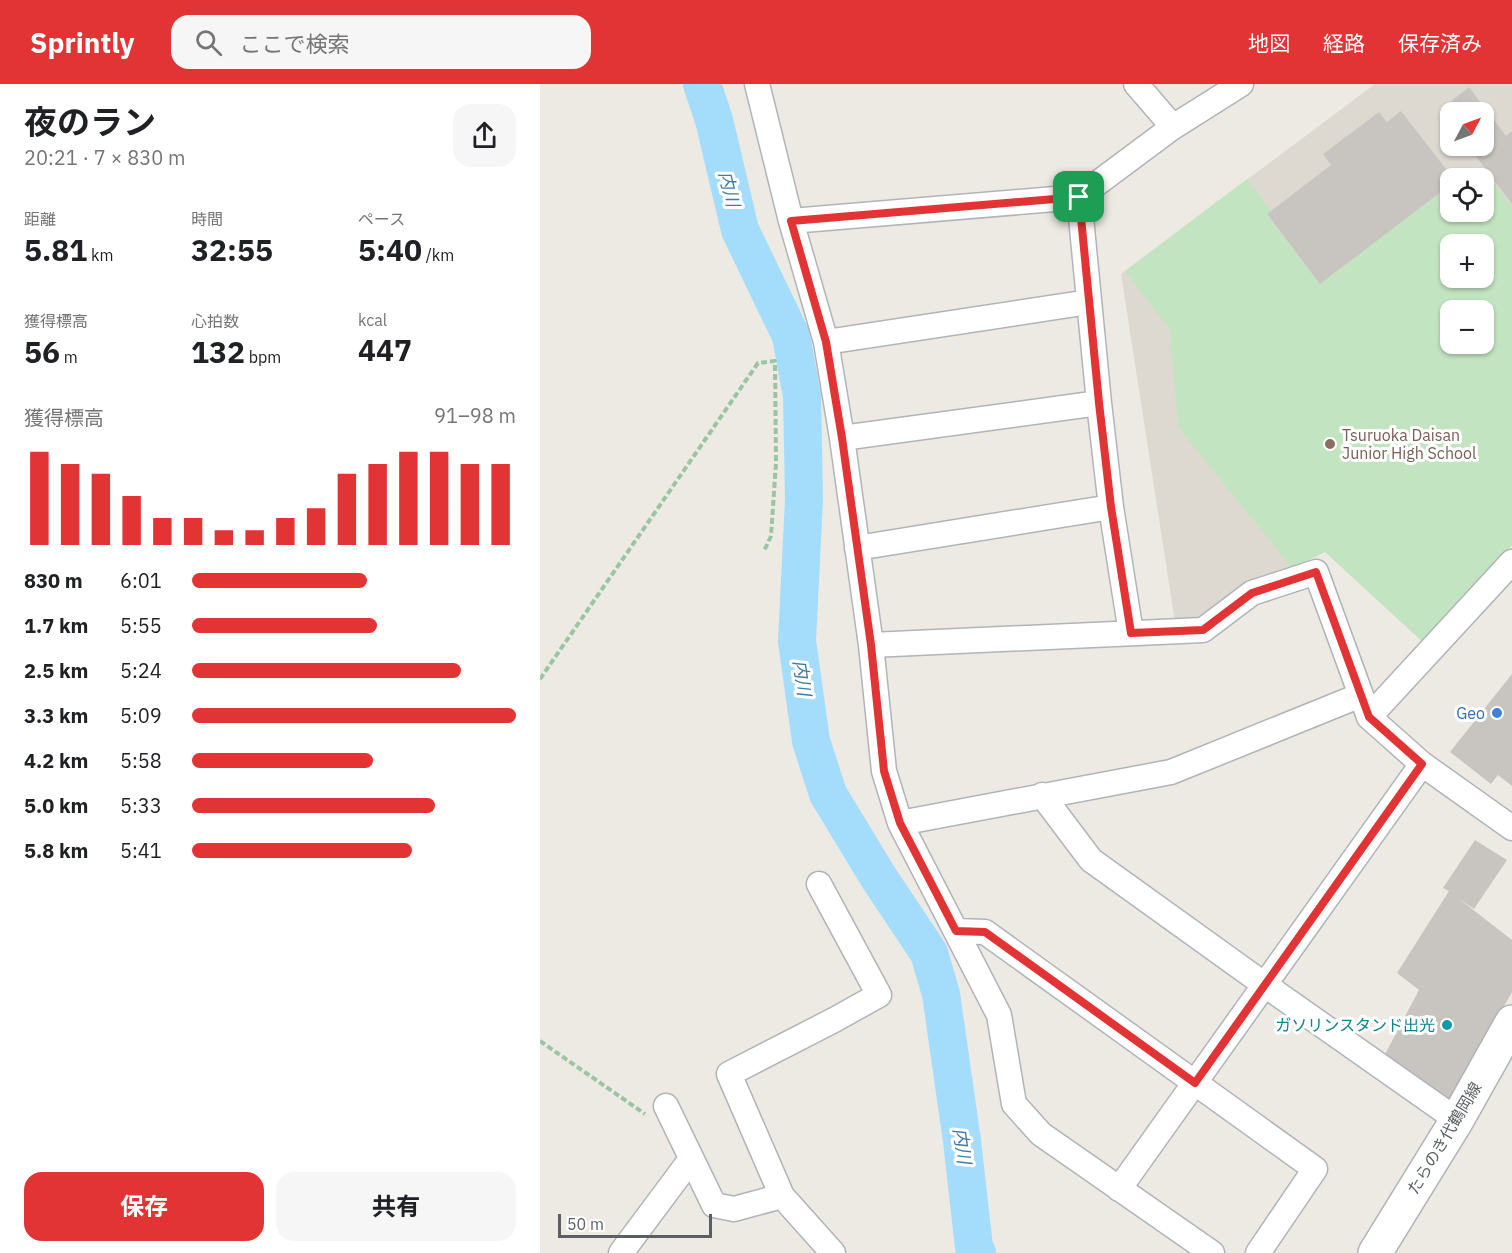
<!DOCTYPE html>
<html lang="ja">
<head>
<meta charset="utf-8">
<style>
	body { margin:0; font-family:"IBM Plex Sans","Noto Sans JP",sans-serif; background:#f6f6f6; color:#202124; height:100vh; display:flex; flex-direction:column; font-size:22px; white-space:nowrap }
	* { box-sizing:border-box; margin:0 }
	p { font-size:20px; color:#757577 }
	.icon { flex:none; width:33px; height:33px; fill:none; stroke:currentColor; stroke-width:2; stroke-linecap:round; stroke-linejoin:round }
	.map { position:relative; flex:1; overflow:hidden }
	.panel { display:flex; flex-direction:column; background:#fff; width:540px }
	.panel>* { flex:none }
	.needle { width:39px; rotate:49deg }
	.buttons { position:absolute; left:900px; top:18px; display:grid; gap:12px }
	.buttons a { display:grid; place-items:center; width:54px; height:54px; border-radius:12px; background:#fff; box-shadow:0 2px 4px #0004; font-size:30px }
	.scale { position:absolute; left:18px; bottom:15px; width:154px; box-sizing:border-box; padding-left:6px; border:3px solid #5b5f63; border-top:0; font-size:16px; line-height:21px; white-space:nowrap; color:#5b5f63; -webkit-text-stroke:4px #fff; paint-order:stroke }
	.pin { position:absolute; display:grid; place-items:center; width:51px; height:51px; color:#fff; margin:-26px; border-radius:12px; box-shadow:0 3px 9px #0006 }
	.round { display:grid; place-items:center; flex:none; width:63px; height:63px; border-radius:18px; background:#f6f6f6 }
	.headline { display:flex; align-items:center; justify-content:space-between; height:102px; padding:0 24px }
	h1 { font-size:33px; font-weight:700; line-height:45px }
	.metrics { display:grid; grid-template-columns:repeat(3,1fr); gap:9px; height:102px; padding:6px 24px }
	.metrics div { display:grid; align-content:center }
	.metrics b { font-size:30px; font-weight:700 }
	.metrics small { font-size:16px; font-weight:400 }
	.metrics p { font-size:16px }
	.chart { height:168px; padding:12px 24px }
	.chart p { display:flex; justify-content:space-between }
	.chart svg { width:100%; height:108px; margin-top:6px; stroke:#e23434; stroke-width:6 }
	.cta { display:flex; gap:12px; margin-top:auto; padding:12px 24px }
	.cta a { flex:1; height:69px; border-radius:18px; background:#e23434; color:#fff; font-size:24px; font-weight:700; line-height:69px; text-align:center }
	.cta a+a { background:#f6f6f6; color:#202124 }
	ul { padding:0 24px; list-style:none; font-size:20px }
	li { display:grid; grid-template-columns:96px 72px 1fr; align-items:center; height:45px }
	li i { height:15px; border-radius:8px; background:#e23434 }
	header { display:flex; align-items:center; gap:36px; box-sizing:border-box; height:84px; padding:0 30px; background:#e23434; color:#fff }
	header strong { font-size:28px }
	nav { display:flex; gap:33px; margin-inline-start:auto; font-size:21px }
	.search { width:420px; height:54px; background:#f6f6f6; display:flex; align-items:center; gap:15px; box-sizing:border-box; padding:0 21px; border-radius:18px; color:#757577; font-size:22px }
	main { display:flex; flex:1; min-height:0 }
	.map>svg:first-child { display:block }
	.education { fill:#ddd9d1; fill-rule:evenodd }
	.green { fill:#c3e4c0; fill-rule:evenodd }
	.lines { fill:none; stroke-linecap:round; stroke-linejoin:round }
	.river { stroke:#a4ddfc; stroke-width:38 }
	.building { fill:#c8c5c0 }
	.minor-casing { stroke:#b0b4b8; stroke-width:27 }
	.secondary-casing { stroke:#afb3b8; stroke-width:36 }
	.path { stroke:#9ac4a3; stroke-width:4; stroke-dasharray:6 3; stroke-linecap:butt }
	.minor { stroke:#fff; stroke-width:24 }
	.secondary { stroke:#fff; stroke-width:33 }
	.route-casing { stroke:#fff; stroke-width:12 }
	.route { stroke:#e23434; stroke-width:8 }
	.education-dot { fill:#8d6e63; stroke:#fff; stroke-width:2 }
	.shop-dot { fill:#3f7fe0; stroke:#fff; stroke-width:2 }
	.culture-dot { fill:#0f9aa8; stroke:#fff; stroke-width:2 }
	.labels { text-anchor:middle; stroke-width:6; stroke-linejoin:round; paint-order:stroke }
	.education-label { font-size:16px; fill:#785e54; stroke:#fff; text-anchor:start }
	.shop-label { font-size:16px; fill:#366cbe; stroke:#fff; text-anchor:end }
	.culture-label { font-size:16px; fill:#0d838f; stroke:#fff; text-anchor:end }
	.street-label { font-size:16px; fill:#5b5f63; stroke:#fff }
	.water-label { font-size:18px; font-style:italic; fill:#4079a4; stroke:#fff }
</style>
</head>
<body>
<header>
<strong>Sprintly</strong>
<div class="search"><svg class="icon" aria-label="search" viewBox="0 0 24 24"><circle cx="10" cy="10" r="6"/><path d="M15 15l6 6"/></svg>ここで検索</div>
<nav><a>地図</a><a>経路</a><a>保存済み</a></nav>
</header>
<main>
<section class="panel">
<div class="headline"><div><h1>夜のラン</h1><p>20:21 · 7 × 830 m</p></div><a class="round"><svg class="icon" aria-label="share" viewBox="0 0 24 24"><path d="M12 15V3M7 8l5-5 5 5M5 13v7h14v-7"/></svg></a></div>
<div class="metrics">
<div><p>距離</p><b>5.81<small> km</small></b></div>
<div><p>時間</p><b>32:55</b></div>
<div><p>ペース</p><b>5:40<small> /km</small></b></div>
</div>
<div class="metrics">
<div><p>獲得標高</p><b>56<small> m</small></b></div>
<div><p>心拍数</p><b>132<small> bpm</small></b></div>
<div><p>kcal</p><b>447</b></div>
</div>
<div class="chart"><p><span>獲得標高</span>91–98 m</p>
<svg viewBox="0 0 160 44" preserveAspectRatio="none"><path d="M5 44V6M15 44V11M25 44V15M35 44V24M45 44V33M55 44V33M65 44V38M75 44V38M85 44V33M95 44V29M105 44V15M115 44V11M125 44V6M135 44V6M145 44V11M155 44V11"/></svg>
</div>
<ul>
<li><b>830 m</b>6:01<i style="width:54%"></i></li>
<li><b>1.7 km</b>5:55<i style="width:57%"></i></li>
<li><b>2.5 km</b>5:24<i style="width:83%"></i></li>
<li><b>3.3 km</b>5:09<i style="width:100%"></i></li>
<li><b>4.2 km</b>5:58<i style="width:56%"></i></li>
<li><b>5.0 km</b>5:33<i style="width:75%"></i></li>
<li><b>5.8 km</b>5:41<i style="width:68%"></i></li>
</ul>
<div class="cta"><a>保存</a><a>共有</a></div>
</section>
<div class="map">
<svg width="972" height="1169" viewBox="0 0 972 1169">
	<rect width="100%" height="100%" fill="#edeae3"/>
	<!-- education -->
	<path class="education" d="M835,0h137v461l-89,97 -98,-90 -33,16 -92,53 -25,1 -54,-348zM910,28h34v34h-34zM910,94h34v34h-34zM910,160h34v34h-34zM910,226h34v34h-34z"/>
	<!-- green -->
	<path class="green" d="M945,88l27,34v339l-89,97 -98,-90 -33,16 -114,-141 -8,-97 -45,-59 122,-92 24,32 -4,4 53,69 130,-99v27h34v-34h-8zM910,160h34v34h-34zM910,226h34v34h-34z"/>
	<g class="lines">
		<!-- river -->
		<path class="river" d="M162,0l12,36 26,110 51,106 11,60 2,103 -7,142 14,100 17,53 51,84 50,75 12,41 21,147 12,106 3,6"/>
	</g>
	<!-- building -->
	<path class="building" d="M929,3l37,49 6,-5v73l-44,-58h16v-34h-34v10l-9,-13z
		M861,27l52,67h-3v7l-130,99 -53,-70 64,-49 -8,-11 56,-42 8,10z
		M972,590v112l-14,-11 -7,9 -41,-32z
		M935,756l32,20 -33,49 -16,-11 54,42v52l-61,108 -68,-42 36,-68 -22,-17 52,-82 -6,-3z"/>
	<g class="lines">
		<!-- minor casing -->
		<g class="minor-casing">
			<path id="minor" d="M217,0l34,137 35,121 16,96 29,207 13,126 16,52 99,192 15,89 27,30 171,119
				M596,0l37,43
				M539,113l20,206 12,104 20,126
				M251,137l288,-24 94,-70 68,-43
				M286,258l263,-40
				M302,354l257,-35
				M317,464l254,-41
				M331,561l332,-15 49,-37 64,-21 53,145 53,47 90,64
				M829,633l143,-155
				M502,711l49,65 174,125 192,135
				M360,739l271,-51 190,-77
				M416,847l29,1 330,237 -57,84
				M126,1022l48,99 20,4 48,-13 51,57
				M579,1105l303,-425
				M242,1112l-53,-122 105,-54 45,-25 -60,-111
				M81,1169l70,-94"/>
		</g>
		<!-- secondary casing -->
		<g class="secondary-casing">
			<path id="secondary" d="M835,1169l82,-133 55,-98"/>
		</g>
		<!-- path -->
		<path class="path" d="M0,595l218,-316 17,-2 1,102 -5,73 -7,15
			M0,957l105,73"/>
		<!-- minor -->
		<use href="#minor" class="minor"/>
		<!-- secondary -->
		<use href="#secondary" class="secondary"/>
	</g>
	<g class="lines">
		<!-- route casing -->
		<g class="route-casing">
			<path id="route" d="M539,113l20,206 12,104 20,126 72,-3 49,-37 64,-21 53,145 53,47 -227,319 -210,-151 -29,-1 -56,-108 -16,-52 -13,-126 -29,-207 -16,-96 -35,-121z"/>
		</g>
		<!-- route -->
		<use href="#route" class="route"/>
	</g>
	<!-- markers -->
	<circle class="education-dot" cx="790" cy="360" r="6"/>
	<circle class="shop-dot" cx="957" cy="629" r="6"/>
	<circle class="culture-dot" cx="907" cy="941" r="6"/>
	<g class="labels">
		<!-- education labels -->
		<g class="education-label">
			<text x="802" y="357">Tsuruoka Daisan<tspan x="802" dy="18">Junior High School</tspan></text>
		</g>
		<!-- shop labels -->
		<g class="shop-label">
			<text x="945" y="635">Geo</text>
		</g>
		<!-- culture labels -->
		<g class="culture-label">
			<text x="895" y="947">ガソリンスタンド出光</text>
		</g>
		<!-- street labels -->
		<g class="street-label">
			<text transform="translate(904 1054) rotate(-59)" y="6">たらのき代鶴岡線</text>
		</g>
		<!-- water labels -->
		<g class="water-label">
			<text transform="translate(189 105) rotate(76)" y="6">内川</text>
			<text transform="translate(262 594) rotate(82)" y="6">内川</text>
			<text transform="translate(422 1062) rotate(82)" y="6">内川</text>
		</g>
	</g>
</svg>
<div class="buttons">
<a><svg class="needle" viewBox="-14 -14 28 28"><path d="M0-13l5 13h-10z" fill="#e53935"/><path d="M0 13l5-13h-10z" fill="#757577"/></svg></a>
<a><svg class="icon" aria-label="locate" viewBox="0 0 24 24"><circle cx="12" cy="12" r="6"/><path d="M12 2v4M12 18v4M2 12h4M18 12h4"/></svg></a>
<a>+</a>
<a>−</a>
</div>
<div class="scale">50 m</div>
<div class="pin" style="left:539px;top:113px;background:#1e9e55"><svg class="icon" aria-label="arrive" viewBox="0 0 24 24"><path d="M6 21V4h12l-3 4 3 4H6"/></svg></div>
</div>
</main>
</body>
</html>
